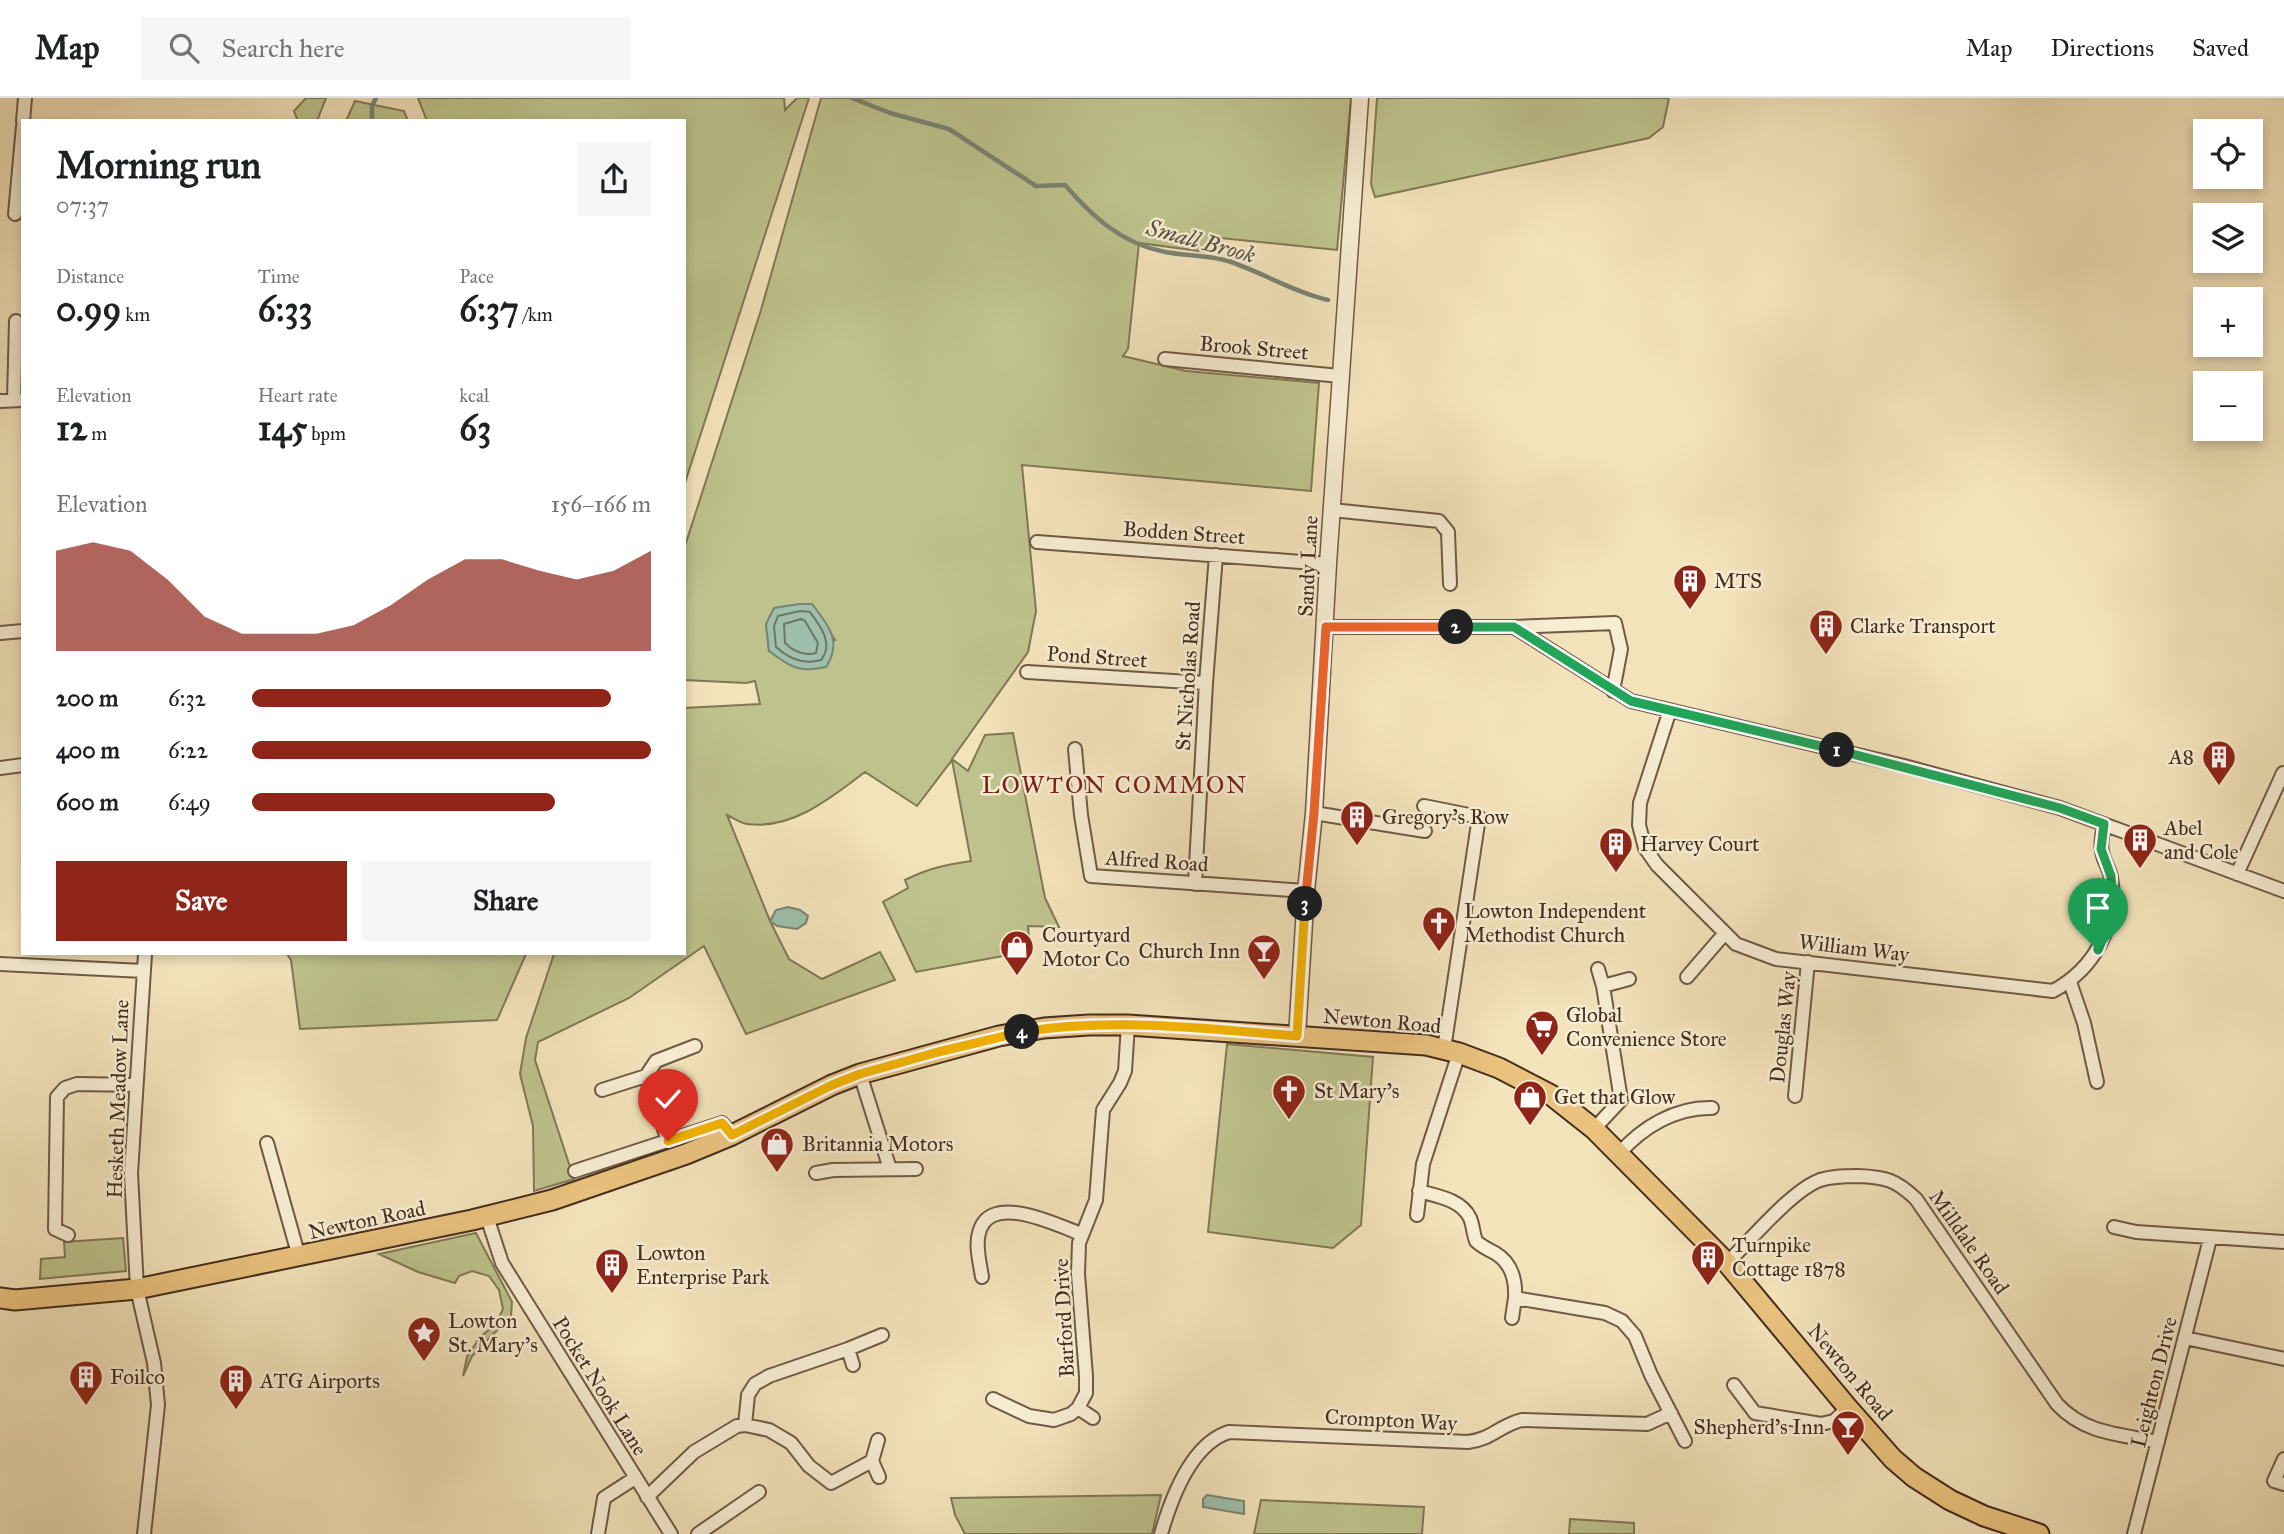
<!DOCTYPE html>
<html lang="en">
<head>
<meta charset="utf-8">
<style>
	body { margin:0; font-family:"IM FELL Great Primer",serif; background:#f6f6f6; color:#202124; height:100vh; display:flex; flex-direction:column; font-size:26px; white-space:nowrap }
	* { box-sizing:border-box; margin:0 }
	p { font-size:23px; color:#757577 }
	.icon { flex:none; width:38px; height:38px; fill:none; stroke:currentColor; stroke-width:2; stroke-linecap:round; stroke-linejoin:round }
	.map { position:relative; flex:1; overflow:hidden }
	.drawer { position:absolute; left:21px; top:21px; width:665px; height:836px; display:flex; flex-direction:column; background:#fff; border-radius:0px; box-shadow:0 4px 10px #0003 }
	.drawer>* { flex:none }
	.tools { position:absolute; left:2193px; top:21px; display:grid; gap:14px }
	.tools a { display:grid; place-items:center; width:70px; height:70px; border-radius:0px; background:#fff; box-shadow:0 4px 10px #0003; font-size:35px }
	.pin { position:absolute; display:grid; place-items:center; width:60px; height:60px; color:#fff; margin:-72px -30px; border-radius:50% 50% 50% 0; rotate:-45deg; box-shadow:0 0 7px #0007 }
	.pin .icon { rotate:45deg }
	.km { position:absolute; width:35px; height:35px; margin:-18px; border-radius:50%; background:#222; color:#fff; font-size:19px; line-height:35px; text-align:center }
	.round { display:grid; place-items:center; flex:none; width:74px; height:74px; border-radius:0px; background:#f6f6f6 }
	.headline { display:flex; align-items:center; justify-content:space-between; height:119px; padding:0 35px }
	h1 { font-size:38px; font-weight:700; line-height:52px }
	.stats { display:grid; grid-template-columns:repeat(3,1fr); gap:10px; height:119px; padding:7px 35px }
	.stats div { display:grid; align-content:center }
	.stats b { font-size:35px; font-weight:700 }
	.stats small { font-size:19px; font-weight:400 }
	.stats p { font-size:19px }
	.chart { height:196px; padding:14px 35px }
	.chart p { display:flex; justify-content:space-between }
	.chart svg { width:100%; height:126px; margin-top:7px; fill:#8f2418; opacity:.7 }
	.primary-button { display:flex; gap:14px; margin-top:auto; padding:14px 35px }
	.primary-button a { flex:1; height:80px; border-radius:0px; background:#8f2418; color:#fff; font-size:28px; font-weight:700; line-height:80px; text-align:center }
	.primary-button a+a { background:#f6f6f6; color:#202124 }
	ul { padding:0 35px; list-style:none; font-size:23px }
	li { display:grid; grid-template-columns:112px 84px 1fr; align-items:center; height:52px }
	li i { height:18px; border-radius:9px; background:#8f2418 }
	header { display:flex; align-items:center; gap:42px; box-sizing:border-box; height:98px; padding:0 35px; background:#fff; border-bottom:2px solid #e0e0e0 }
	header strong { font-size:33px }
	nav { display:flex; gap:38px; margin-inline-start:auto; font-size:24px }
	.search { width:490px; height:63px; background:#f6f6f6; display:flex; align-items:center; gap:18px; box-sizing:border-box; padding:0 24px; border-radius:0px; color:#757577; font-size:26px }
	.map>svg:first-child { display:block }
	.green { fill:#bec38d; stroke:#817856; stroke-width:2; fill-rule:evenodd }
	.water { fill:#9dbfab; stroke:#798473; stroke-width:2 }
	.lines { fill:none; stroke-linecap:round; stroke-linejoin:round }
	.shore { stroke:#707665; stroke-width:2 }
	.stream { stroke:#798473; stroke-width:4.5 }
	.minor-casing { stroke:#705a46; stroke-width:16 }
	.tertiary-casing { stroke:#705a46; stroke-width:19 }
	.primary-casing { stroke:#442c1f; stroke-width:23 }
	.minor { stroke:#f7edd3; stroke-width:12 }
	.tertiary { stroke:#f7edd3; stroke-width:16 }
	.primary { stroke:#eac27e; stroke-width:19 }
	.split-1-casing { stroke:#fff; stroke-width:14 }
	.split-2-casing { stroke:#fff; stroke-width:14 }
	.split-3-casing { stroke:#fff; stroke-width:14 }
	.split-4-casing { stroke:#fff; stroke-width:14 }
	.split-5-casing { stroke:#fff; stroke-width:14 }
	.split-1 { stroke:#22a559; stroke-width:9 }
	.split-2 { stroke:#22a559; stroke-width:9 }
	.split-3 { stroke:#f0652b; stroke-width:9 }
	.split-4 { stroke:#f5b400; stroke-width:9 }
	.split-5 { stroke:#f5b400; stroke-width:9 }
	.labels { text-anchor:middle; stroke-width:5; stroke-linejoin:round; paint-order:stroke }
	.street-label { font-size:21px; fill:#442c1f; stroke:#f7edd3 }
	.poi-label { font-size:21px; fill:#442c1f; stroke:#f7edd3; text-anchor:start }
	.water-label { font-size:23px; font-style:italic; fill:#5a5142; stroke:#f7edd3 }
	.quarter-label { font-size:24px; letter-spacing:2px; fill:#7a1f14; stroke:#f7edd3 }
</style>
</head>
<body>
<header>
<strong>Map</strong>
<div class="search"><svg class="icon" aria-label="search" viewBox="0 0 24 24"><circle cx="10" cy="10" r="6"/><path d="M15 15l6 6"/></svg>Search here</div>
<nav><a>Map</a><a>Directions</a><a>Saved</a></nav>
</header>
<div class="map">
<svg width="2284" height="1436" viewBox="0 0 2284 1436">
	<rect width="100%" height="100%" fill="#f3e3bb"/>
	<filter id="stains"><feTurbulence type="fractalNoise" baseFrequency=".00286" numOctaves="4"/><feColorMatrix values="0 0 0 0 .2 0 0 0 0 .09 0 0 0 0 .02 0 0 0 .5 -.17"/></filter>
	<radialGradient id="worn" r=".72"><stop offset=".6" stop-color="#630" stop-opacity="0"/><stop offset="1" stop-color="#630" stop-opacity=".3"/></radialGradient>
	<!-- green -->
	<path class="green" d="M306,0h20l-9,23h-21l1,-2 -3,-8z
		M418,0h366l1,12 12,-12h12l-125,388v-365h-257z
		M821,0h530l-14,152 -126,-13 -5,15 -67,-9 -11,106 -5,7 63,15 133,12 -8,108 -289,-26 14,146 -8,41 -76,107 16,12 17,-36 28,-2 32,165 14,29 -31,-1 2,25 -114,21 -33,-70 25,-14 -3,-8c24,-12 40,-15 66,-19l-19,-101 -35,46 -52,-34c-34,26 -73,58 -118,52 -7,-1 -14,-6 -20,-9l43,106 19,38 33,20 58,-27 15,28 -149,54 -42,-88 -75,52 -91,44 -3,18 39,119 -40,12 -1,-65 -13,-52 6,-36 28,-84h130v-246l76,-4 -5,-23 -9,2 -62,-3v-131l77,-239zM812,506l23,36 -66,11 -3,-26z
		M1377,0h292l-6,29 -14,11 -274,59 -4,-13z
		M355,3l49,10 4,10h-62z
		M287,856h239l-29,66 -197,9 -9,-69z
		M1227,946l146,13 -12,168 -28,23 -125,-16z
		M476,1135l36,69 -1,14 -39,40 -9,20 4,-19 13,-20 16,-13 7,-15 -4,-19 -10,-14 -17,-5 -13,5 -4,7 -37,-11 -39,-18z
		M123,1140l3,33 -86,8 1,-20 24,-2 -1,-15z
		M1161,1397l-9,39h-187l-10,-19 -4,-17z
		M1261,1402l163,7 -2,27h-168z
		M1570,1421l64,4v11h-65z"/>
	<!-- water -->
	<path class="water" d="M799,506h13c16,21 31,37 14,63 -27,6 -36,0 -57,-16l-3,-27 8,-16z
		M788,809l12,3 8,6 -2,7 -9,6 -20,-3 -7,-5 6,-11z
		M1207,1397l37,6v13l-41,-7v-8z"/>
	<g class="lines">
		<!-- shore -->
		<path class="shore" d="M800,513l10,1c11,15 24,32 11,48 -18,5 -32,-1 -45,-13l-2,-21 4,-10z
			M801,521l4,2 13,22 -2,10c-12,3 -23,-2 -31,-10l-1,-19z"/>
		<!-- stream -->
		<path class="stream" d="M852,0l38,15 59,16 87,57 29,-1c28,32 57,59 100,67 21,4 44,3 63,9 34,11 65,31 100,39
			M372,23v-15l4,-8"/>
		<!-- minor casing -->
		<g class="minor-casing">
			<path id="minor" d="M23,23l2,-23
				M15,116l8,-88
				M1165,261l175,17
				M14,302l2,-79
				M0,303l23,-1
				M1332,412l107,11 9,11 2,52
				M1037,444l291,22
				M1326,529h188l117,74 273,65 156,42 224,83
				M1514,529l101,-4 6,26 -8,42
				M0,535l23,-2
				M1027,574l179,11
				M1670,612l-30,93 -1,22 6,23 12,17 79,79 40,15 277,32c41,-22 66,-66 58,-114 -2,-9 -8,-17 -9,-26 -2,-8 1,-19 2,-27
				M1075,651l6,66 10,61 215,15
				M0,670l23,-3
				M1424,708l55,11 -35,232
				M1314,715l111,18
				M2237,776l46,-101
				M1195,786l11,-201 10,-128
				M0,866l144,7
				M1687,879l38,-44
				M2070,884l14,41 13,59
				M1603,888l26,-7
				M860,976l30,95
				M646,978l10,-15 39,-15
				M602,992l44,-14 22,65
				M1795,998l13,-134
				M1594,1031l27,-29 -18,-114 -5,-17
				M267,1045l32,114
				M1619,1056c23,-27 57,-47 93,-46
				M575,1073l147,-48 10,12
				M816,1075l17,-3 83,-1
				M1419,1093c17,5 42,8 51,27 3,7 3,15 6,23 6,6 12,8 19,12 17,10 21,27 20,45l90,15 17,8 13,15 16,39 34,66
				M1417,1117l6,-51 36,-111
				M487,1119l15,46 169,271
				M2114,1129l22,5 148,10
				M68,1137l-13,-6 2,-132 8,-9 12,-4 59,1
				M1727,1165c24,-23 64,-72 93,-83 13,-4 25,-4 38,-4 28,1 38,4 58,23l141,205c28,30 62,30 101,38
				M982,1179c-2,-14 -7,-31 -3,-44 10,-42 78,-8 102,1
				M1512,1220l3,-20
				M2185,1240l99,21
				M848,1251l5,16
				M1734,1287l21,28 66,11 13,-3 14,-13
				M993,1301l36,17 25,4 17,-6 7,-6 8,-15v-17l-8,-102 1,-31 17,-43 7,-90 17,-27 5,-12 3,-46
				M1078,1310l15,10
				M745,1327l3,-30 7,-11 14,-8 79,-27 34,-14
				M2284,1361l-10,22 10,3
				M872,1363l7,16
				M647,1399l47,-45 43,-26 8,-1 24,5 22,13 18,23 22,17 41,-22 6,-21
				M144,1436l14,-129 -4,-42 -17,-74 -6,-116 14,-219
				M598,1436l6,-36 31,-20
				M698,1436l61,-42
				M1161,1436c10,-35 30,-90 68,-102l239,10c25,-3 32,-17 54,-22l125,4 24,-11
				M2134,1436l76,-295"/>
		</g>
		<!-- tertiary casing -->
		<g class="tertiary-casing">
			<path id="tertiary" d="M1297,938l9,-145 8,-78 14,-249 32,-466"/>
		</g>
		<!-- primary casing -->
		<g class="primary-casing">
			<path id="primary" d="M0,1200l15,2 122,-11 335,-69 80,-20 134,-46 46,-19 100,-50 28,-11 139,-38 45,-8 45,-3h39l298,20 33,8 40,15 52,27 43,34 133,134 121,145 45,51 21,18 36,23 34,16 55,18"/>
		</g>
		<!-- minor -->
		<use href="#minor" class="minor"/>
		<!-- tertiary -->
		<use href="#tertiary" class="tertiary"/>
		<!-- primary -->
		<use href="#primary" class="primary"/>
	</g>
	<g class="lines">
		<!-- split-1 casing -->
		<g class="split-1-casing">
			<path id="split-1" d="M1837,652l223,58 44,16 -3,25 10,27 1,38 -14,36"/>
		</g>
		<!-- split-2 casing -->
		<g class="split-2-casing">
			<path id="split-2" d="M1456,529h58l117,74 206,49"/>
		</g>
		<!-- split-3 casing -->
		<g class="split-3-casing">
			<path id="split-3" d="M1305,806l9,-91 12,-186h130"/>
		</g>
		<!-- split-4 casing -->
		<g class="split-4-casing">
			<path id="split-4" d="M1022,934c91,-15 184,-3 275,4l8,-132"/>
		</g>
		<!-- split-5 casing -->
		<g class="split-5-casing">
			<path id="split-5" d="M668,1043l54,-18 10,12 100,-50 28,-11 78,-22 84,-20"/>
		</g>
		<!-- split-1 -->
		<use href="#split-1" class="split-1"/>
		<!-- split-2 -->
		<use href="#split-2" class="split-2"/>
		<!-- split-3 -->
		<use href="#split-3" class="split-3"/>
		<!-- split-4 -->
		<use href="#split-4" class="split-4"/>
		<!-- split-5 -->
		<use href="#split-5" class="split-5"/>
	</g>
	<!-- icons -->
	<defs>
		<g id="building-pin" transform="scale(1.75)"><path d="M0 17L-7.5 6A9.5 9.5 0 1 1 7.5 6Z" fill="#8f2418" stroke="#f7edd3"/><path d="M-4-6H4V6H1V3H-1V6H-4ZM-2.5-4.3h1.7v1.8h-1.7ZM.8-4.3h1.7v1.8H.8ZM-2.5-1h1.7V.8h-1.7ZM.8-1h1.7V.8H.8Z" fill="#fff"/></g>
		<g id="church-pin" transform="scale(1.75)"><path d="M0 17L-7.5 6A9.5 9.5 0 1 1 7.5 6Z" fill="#8f2418" stroke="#f7edd3"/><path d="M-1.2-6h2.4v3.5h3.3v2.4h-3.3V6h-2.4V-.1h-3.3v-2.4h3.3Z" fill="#fff"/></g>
		<g id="shop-pin" transform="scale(1.75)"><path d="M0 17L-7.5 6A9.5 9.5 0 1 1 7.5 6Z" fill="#8f2418" stroke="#f7edd3"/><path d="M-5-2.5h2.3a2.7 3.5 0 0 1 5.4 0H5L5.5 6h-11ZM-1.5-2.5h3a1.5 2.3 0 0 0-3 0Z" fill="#fff"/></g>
		<g id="bar-pin" transform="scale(1.75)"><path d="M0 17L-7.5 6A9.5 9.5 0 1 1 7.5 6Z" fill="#8f2418" stroke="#f7edd3"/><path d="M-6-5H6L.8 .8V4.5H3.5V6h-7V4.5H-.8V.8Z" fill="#fff"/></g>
		<g id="supermarket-pin" transform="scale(1.75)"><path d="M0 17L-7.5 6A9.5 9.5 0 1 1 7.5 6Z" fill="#8f2418" stroke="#f7edd3"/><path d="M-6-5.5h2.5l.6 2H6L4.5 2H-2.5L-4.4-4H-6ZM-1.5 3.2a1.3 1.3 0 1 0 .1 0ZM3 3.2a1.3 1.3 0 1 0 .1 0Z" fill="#fff"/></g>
		<g id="sight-pin" transform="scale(1.75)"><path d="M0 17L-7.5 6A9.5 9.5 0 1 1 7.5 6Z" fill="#8f2418" stroke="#f7edd3"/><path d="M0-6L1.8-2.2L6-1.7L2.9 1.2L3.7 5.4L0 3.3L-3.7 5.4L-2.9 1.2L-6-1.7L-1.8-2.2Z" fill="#fff"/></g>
	</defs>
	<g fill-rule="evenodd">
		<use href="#building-pin" x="1690" y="483"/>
		<use href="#building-pin" x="1826" y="528"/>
		<use href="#building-pin" x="2219" y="659"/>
		<use href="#building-pin" x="1357" y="719"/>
		<use href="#building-pin" x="2140" y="742"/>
		<use href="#building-pin" x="1616" y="746"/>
		<use href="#church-pin" x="1439" y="825"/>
		<use href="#shop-pin" x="1017" y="849"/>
		<use href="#bar-pin" x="1264" y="853"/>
		<use href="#supermarket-pin" x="1542" y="929"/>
		<use href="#church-pin" x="1289" y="993"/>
		<use href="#shop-pin" x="1530" y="999"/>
		<use href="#shop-pin" x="777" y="1046"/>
		<use href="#building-pin" x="1708" y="1159"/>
		<use href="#building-pin" x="612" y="1167"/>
		<use href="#sight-pin" x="424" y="1235"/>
		<use href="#building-pin" x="86" y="1279"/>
		<use href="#building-pin" x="236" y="1283"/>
		<use href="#bar-pin" x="1848" y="1329"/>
	</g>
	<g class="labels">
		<!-- street labels -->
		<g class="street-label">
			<text transform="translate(1254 250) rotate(5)" y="7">Brook Street</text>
			<text transform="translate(1184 435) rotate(4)" y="7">Bodden Street</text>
			<text transform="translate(1308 468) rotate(-87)" y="7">Sandy Lane</text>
			<text transform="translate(1097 559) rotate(4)" y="7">Pond Street</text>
			<text transform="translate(1188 578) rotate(-86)" y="7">St Nicholas Road</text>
			<text transform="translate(1157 763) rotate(4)" y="7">Alfred Road</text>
			<text transform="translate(1854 850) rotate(7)" y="7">William Way</text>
			<text transform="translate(1382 923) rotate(5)" y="7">Newton Road</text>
			<text transform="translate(1783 929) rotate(-84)" y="7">Douglas Way</text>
			<text transform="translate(118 1001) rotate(-88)" y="7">Hesketh Meadow Lane</text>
			<text transform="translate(367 1122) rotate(-12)" y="7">Newton Road</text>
			<text transform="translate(1969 1144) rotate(55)" y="7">Milldale Road</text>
			<text transform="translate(1064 1220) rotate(-93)" y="7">Barford Drive</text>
			<text transform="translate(1850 1274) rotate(50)" y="7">Newton Road</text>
			<text transform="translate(2154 1284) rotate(-76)" y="7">Leighton Drive</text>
			<text transform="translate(600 1288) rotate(58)" y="7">Pocket Nook Lane</text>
			<text transform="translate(1391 1322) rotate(3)" y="7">Crompton Way</text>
		</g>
		<!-- poi labels -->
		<g class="poi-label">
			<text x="1714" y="490">MTS</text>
			<text x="1850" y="535">Clarke Transport</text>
			<text x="2194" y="666" text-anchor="end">A8</text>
			<text x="1382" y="726">Gregory's Row</text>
			<text x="2164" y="737">Abel<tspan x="2164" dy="24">and Cole</tspan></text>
			<text x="1640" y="753">Harvey Court</text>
			<text x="1464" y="820">Lowton Independent<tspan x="1464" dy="24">Methodist Church</tspan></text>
			<text x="1042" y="844">Courtyard<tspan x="1042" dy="24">Motor Co</tspan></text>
			<text x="1240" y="860" text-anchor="end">Church Inn</text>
			<text x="1566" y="924">Global<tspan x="1566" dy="24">Convenience Store</tspan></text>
			<text x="1314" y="1000">St Mary's</text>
			<text x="1554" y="1006">Get that Glow</text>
			<text x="802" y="1053">Britannia Motors</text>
			<text x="1732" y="1154">Turnpike<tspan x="1732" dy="24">Cottage 1878</tspan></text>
			<text x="636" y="1162">Lowton<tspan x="636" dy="24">Enterprise Park</tspan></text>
			<text x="448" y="1230">Lowton<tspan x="448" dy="24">St. Mary's</tspan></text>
			<text x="110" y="1286">Foilco</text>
			<text x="260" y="1290">ATG Airports</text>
			<text x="1824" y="1336" text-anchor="end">Shepherd's Inn</text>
		</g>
		<!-- water labels -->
		<g class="water-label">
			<text transform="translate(1201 143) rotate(15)" y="8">Small Brook</text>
		</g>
		<!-- quarter labels -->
		<g class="quarter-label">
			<text x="1115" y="695">LOWTON COMMON</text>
		</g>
	</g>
	<rect width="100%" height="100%" filter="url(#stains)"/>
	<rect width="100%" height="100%" fill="url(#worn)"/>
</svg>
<div class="tools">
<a><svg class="icon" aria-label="locate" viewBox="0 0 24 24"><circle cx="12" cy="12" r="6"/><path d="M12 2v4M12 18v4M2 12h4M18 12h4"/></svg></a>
<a><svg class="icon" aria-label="layers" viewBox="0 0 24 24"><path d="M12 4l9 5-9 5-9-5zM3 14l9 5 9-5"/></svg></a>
<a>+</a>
<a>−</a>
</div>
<div class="pin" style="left:2098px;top:852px;background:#1e9e55"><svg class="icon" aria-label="arrive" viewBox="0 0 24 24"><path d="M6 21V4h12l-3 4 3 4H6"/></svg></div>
<div class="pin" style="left:668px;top:1043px;background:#d93025"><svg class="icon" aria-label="check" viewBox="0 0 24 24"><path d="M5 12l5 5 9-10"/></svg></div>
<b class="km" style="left:1837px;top:652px">1</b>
<b class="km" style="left:1456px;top:529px">2</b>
<b class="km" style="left:1305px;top:806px">3</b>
<b class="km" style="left:1022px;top:934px">4</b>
<section class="drawer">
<div class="headline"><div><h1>Morning run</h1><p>07:37</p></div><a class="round"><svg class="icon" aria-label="share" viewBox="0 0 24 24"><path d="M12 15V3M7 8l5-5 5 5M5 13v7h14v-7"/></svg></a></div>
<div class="stats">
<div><p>Distance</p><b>0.99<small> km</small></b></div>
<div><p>Time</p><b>6:33</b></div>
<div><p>Pace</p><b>6:37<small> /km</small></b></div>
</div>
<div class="stats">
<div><p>Elevation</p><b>12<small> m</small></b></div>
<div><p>Heart rate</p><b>145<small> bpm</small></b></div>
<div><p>kcal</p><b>63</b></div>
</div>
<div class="chart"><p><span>Elevation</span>156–166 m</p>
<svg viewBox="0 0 160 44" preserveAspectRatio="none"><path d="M0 44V9L10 6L20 9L30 19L40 32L50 38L60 38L70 38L80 35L90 28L100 19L110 12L120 12L130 16L140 19L150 16L160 9V44z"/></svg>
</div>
<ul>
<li><b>200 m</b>6:32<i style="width:90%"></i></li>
<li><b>400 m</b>6:22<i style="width:100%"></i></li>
<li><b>600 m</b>6:49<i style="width:76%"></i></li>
</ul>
<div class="primary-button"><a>Save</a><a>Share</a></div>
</section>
</div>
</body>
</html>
